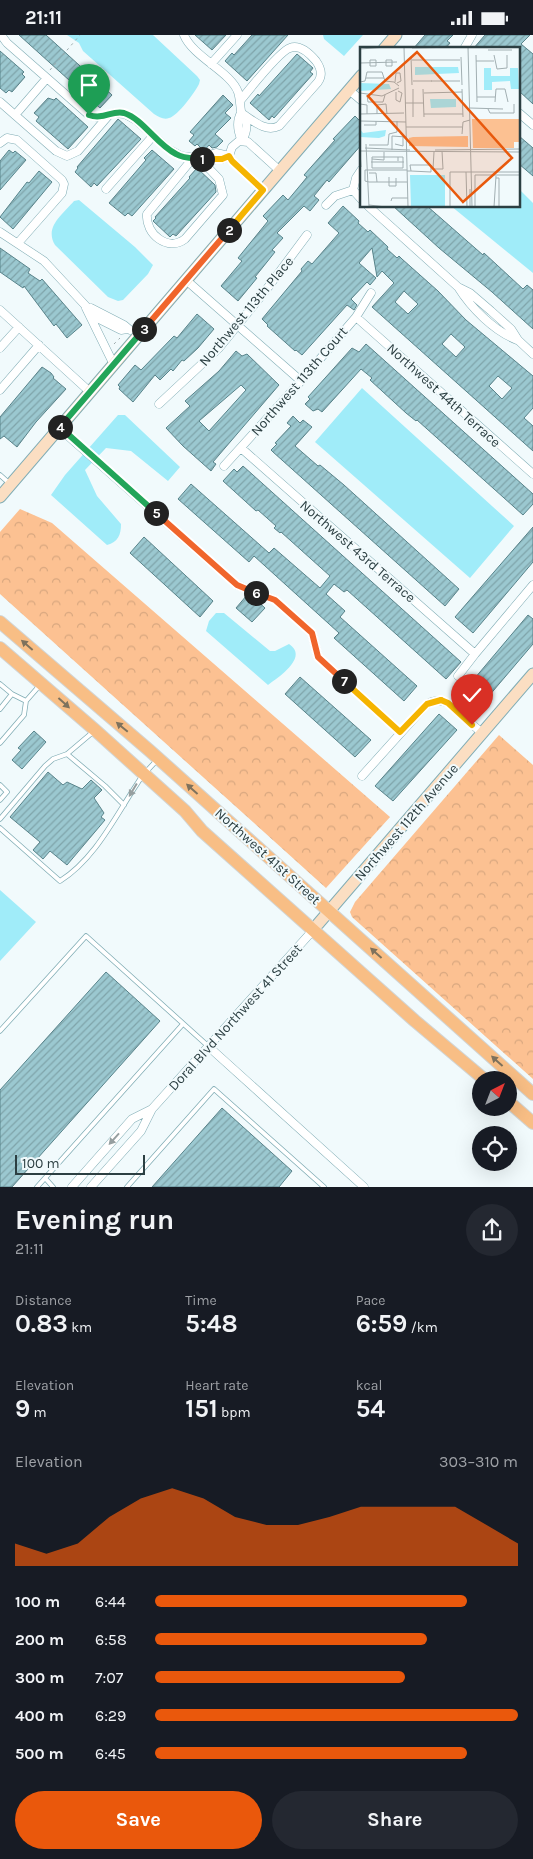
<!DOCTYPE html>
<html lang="en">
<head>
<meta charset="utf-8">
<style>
	body { margin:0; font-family:Karla,sans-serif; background:#242831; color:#f1f3f6; height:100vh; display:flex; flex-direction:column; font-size:19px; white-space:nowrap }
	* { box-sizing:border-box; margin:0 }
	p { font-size:16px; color:#9ea1a6 }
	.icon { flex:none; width:28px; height:28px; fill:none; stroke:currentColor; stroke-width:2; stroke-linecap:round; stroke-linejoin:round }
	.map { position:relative; height:1152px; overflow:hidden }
	.side { display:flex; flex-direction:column; background:#171b24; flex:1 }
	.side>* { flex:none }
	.needle { width:32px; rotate:42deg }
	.controls { position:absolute; left:472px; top:1036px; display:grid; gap:10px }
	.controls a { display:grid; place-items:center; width:45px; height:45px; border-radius:50%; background:#171b24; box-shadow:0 5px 20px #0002; font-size:25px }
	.scale { position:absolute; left:15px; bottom:12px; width:130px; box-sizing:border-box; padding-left:5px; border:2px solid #2c3f42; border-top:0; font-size:14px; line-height:18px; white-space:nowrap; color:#2c3f42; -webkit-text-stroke:4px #f1fafc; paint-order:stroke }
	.pin { position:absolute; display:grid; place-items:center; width:42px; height:42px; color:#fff; margin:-51px -21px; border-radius:50% 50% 50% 0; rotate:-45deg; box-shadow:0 0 5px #0007 }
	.pin .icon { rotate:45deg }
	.km { position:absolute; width:25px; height:25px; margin:-12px; border-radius:50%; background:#222; color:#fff; font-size:14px; line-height:25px; text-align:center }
	.round { display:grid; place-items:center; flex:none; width:52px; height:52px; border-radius:26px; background:#242831 }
	.overview { display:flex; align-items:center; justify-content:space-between; height:85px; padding:0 15px }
	h1 { font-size:28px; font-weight:700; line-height:38px }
	.figures { display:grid; grid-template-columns:repeat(3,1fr); gap:8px; height:85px; padding:5px 15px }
	.figures div { display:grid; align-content:center }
	.figures b { font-size:25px; font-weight:700 }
	.figures small { font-size:14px; font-weight:400 }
	.figures p { font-size:14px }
	.chart { height:140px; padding:10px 15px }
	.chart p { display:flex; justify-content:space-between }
	.chart svg { width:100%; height:90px; margin-top:5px; fill:#ea580c; opacity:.7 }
	.action { display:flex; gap:10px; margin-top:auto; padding:10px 15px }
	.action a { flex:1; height:58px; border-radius:30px; background:#ea580c; color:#fff; font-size:20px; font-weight:700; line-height:58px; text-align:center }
	.action a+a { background:#242831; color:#f1f3f6 }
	ul { padding:0 15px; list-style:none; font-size:16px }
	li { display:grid; grid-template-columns:80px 60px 1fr; align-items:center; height:38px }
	li i { height:12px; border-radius:6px; background:#ea580c }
	.status { display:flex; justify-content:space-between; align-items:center; height:35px; padding:0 25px; background:#171b24; direction:ltr }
	.status svg { height:14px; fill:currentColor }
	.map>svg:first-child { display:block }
	.forest { fill:url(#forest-crowns) }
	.water { fill:#a0ecf9 }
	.building { fill:url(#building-hatch); stroke:#58838a; fill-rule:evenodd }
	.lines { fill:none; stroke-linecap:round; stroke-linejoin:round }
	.lane-casing { stroke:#81adb5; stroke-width:5.5 }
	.street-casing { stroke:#81adb5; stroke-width:9 }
	.secondary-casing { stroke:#81adb5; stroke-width:13 }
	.primary-casing { stroke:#d1d5d5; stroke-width:14 }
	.path { stroke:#9eabad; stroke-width:1; stroke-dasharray:2.5 4; stroke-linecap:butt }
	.lane { stroke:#fff; stroke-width:4 }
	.street { stroke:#fff; stroke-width:8 }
	.secondary { stroke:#fbdec2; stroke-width:11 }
	.primary { stroke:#f8be85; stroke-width:12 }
	.oneway { fill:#7e725d }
	.oneway2 { fill:#969fa0 }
	.split-1-casing { stroke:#fff; stroke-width:10 }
	.split-2-casing { stroke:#fff; stroke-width:10 }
	.split-3-casing { stroke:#fff; stroke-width:10 }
	.split-4-casing { stroke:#fff; stroke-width:10 }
	.split-5-casing { stroke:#fff; stroke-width:10 }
	.split-6-casing { stroke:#fff; stroke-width:10 }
	.split-7-casing { stroke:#fff; stroke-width:10 }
	.split-8-casing { stroke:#fff; stroke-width:10 }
	.split-9-casing { stroke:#fff; stroke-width:10 }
	.split-1 { stroke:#22a559; stroke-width:6 }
	.split-2 { stroke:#f5b400; stroke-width:6 }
	.split-3 { stroke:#f0652b; stroke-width:6 }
	.split-4 { stroke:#22a559; stroke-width:6 }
	.split-5 { stroke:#22a559; stroke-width:6 }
	.split-6 { stroke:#f0652b; stroke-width:6 }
	.split-7 { stroke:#f0652b; stroke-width:6 }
	.split-8 { stroke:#f5b400; stroke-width:6 }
	.split-9 { stroke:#f5b400; stroke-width:6 }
	.labels { text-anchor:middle; stroke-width:4; stroke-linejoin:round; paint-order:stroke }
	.street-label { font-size:14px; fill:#2c3f42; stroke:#f1fafc }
	.inset-road { fill:none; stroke:#a2afb2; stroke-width:1 }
	.view { fill:#e8590c; fill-opacity:0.15; stroke:#e8590c; stroke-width:2.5 }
	.inset-edge { fill:none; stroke:#2c3f42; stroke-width:2.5 }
</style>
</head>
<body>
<div class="status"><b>21:11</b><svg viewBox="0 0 49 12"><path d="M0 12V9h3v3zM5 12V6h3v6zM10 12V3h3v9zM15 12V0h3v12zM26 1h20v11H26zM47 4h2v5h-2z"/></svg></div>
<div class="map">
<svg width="533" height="1152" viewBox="0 0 533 1152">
	<defs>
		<pattern id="forest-crowns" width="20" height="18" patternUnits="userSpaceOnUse" patternTransform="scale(1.25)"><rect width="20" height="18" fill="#fcc192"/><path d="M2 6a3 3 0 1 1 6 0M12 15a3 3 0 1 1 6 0" fill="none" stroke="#d8a77f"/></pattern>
		<pattern id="building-hatch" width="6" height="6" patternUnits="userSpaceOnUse" patternTransform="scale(1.25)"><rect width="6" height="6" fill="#9bc8d0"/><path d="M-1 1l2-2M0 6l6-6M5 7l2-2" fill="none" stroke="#7fa4aa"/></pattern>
	</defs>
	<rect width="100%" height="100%" fill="#f1fafc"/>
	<!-- forest -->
	<path class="forest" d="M20,474l32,14 338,294 -64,71 -326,-294v-62z
		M499,700l34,30v314l-181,-162 -2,-5 5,-10z"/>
	<!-- water -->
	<path class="water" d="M67,0h86l44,41 3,4 -1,4c-4,8 -21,32 -30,34 -5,2 -10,-1 -15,-4l-71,-63 -4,-8z
		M323,0h40l-19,21 -20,-17z
		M519,154l14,14v70l-82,-67h68z
		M79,165l56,47 18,18 -5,9 -25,26 -5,1 -10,-4 -53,-52c-11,-18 8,-31 19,-44z
		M362,353l152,138 -44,52 -155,-136z
		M118,380h7l55,52 -12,14 -37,-30 -25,-3 -21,22 12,26 24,28c0,11 -3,18 -14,21l-56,-50 14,-20z
		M216,578h8l46,38h5l14,-7c20,13 -10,33 -21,41l-62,-54 3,-10z
		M0,855l36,32 -36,39z"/>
	<!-- building -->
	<path class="building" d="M19,0h27l66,60 -12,13z
		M195,0h31l-14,15z
		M252,0h36l-41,46 -22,-20 7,-8 2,2z
		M425,0h28l-6,6 3,2 -5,6h-32z
		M485,0h45l-9,9 12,10v50l-14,-13v-42h-46z
		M0,16l24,21 -2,2 3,3 -13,15 -3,-2 -3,3 -6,-5z
		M297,19l16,14 -3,4 3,2 -39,44 -2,-2 -3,4 -19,-17 8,-9 1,2z
		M223,60l10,10 -8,8 6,5 -16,16 8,7 -6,6 -5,1 -3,-3 -5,6 -7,-7 -2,2 -6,-5 5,-6 -4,-3z
		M48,63l6,2 2,-2 32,29 -20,22 -32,-28 3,-4 -5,-4z
		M355,81l7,7v21l-33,38 -2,-2 -13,16 5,4 -9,11 -6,-5 -27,27 6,5 -11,12 3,2 -20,25 2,1 -19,23 -17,-15 21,-25 -4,-3 30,-37 -5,-5 20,-21 5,5 15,-18 4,-5 -3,-2 31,-35 -2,-1z
		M118,84l23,20 -44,47 -3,-3 -3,4 -16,-15 3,-4 -1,-1z
		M519,101l14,12v28l-14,-12z
		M9,115l4,3 2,-2 11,9 -26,30v-29z
		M152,115l22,19 -42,47 -4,-3 -3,3 -16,-13 37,-43 -2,-2z
		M197,133l18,17 1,7 -40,44 -3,-2 -3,3 -17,-16 3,-3 -1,-1 35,-39 -1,-1z
		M39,136l13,11 -39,47 -13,-12 27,-35 2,1z
		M343,171l16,15 -1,2 10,9 2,-2 18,17 -1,2 10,9 2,-2 3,3 36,32 28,29 67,56v32l-9,10 9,8v25l-161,-144 22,-24 -12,-12 -5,6 -5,-29 -13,15 17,15 -6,7 -3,-3 -16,17 6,6 -3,5 -7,-5 -45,50 -6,-5 -1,1 -28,-25 1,-1 -6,-6 40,-48 -1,-2 7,-8 4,3 27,-31 -11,-10zM404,256l14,13 -10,10 -13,-12zM451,299l14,13 -9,10 -14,-13zM498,341l14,12 -10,11 -13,-13z
		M393,171h34l56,49 1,-2 39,36 4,-4 6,5v39l-41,-37 -53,-44z
		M0,213l30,21 -2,4 12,8 2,-2 40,46 -15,13 -11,-14 -2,2 -30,-40 -1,2 -23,-16z
		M197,279l17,15 -16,19 -14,13 -2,-1 -9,11 -2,-2 -11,11 -5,-5 -22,27 -14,-13 1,-2 -2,-2 17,-20 6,5 33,-34 3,2z
		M366,309l167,150v10l-10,11 -106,-95 -1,1 -10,-8 -36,-33 2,-2 -11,-9 -39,43 -4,-3 -5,2 -8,-7 5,-5 -2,-2 44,-49 7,4z
		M236,316l6,5 5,-2 32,31 -66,77 3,2 -5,7 -28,-25 -17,-18 24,-22 -5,-5 34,-30zM241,350l5,5 -37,41 -10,-10z
		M42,332l9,6 3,4 -1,1 13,11 -30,33 -19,25 -13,-11 -4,3v-22z
		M293,381l7,7 3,-3 9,7 -17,19 23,20 2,-1 24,20 115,104 -14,17 -172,-154 -2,-2 6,-6 -2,-1 16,-17 -4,-3z
		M243,431l218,196 -15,17 -99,-89 -3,2 -10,-8 -8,10 19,17 -5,6 77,69 -13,15 -70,-63 5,-5 -85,-77 -5,6 -71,-63 13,-15 78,69 5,-5 46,40 10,-12 -49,-44 -1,1 -6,-5 2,-2 -18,-16 -2,1 -33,-30 11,-12 3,3z
		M533,492v35l-60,71 -18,-16z
		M144,502l69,64 -13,16 -70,-64z
		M247,560l7,3 11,10 -13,14 -16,-14z
		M528,580l5,4v25l-45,53 -1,-1 -11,12 -17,-15 8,-10 2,2z
		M300,642l71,63 -16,17 -70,-63z
		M439,679l18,16 -64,71 -18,-15z
		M34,696l12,11 -24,27 -10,-9 9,-10 -3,-2z
		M48,737l15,13 4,-3 15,7 9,-9 11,10 -8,8 10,15 -3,4 4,3 -38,45 -17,-14 -7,8 -10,-9 7,-8 -30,-25z
		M106,937l54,49 -148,166h-12v-97z
		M222,1073l70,63 -13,16h-127z"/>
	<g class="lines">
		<!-- lane casing -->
		<g class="lane-casing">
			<path id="lane" d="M0,440l9,8
				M0,649l12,10 -12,15
				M12,659l14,7 14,-16
				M0,708l24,-28 2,-14
				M67,719l38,32 19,19
				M0,750l7,7 -7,8
				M0,784l45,-53 8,-7 14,-5 26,-22
				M0,793l60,53c35,-22 55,-64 77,-97 5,-9 13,-16 20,-24
				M0,996l86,-95 122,110
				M45,1143l8,9
				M37,1152l146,-163
				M127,1152l87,-98 110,98"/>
		</g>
		<!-- street casing -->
		<g class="street-casing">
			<path id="street" d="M1,0l6,8 82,72 9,2 16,-4 11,1 11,6 32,29 13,7 30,4 11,-1 7,-3
				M184,0c9,22 47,37 54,57 2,6 2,13 3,19 1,3 3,5 4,7 3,8 1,16 -3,23
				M464,14l8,-14
				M211,29l26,-29
				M349,55l13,11
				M240,66c8,-10 40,-50 50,-53 10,-4 20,6 26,13 5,7 7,14 2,21l-39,44c-14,7 -26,-6 -38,-13
				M0,67l56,49 11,5 11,-5 31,-36
				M241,78c-5,9 -3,19 1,28
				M519,78l14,12
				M15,80l32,-37
				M0,108l7,-5 10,2 45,40 2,4 -2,9 -44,50
				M193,123l-46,56c-2,20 21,38 38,25l38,-44 -4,-16 -20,-21
				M200,123l16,-5 13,3
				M106,154l47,-53
				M263,155l-31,-29 -3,-5 3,-9 7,-6 9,1 32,29
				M353,155l9,10
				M326,170l9,-9 18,-6 3,-12 6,-9
				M368,171l90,81 12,6 21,18 20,18 7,11 15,14
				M0,197l44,29 53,57 24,12 6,-1
				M186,245l115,101
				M458,252c13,21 36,44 59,53
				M86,273l28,57
				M91,273l33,17 6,5
				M0,275l90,82
				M356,282l177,157
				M0,313l19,-21
				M0,355l39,-45
				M159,369l60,-56 47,-58 41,-55
				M59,393l178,157 38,15 37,33 6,24 82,75
				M241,413l234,206
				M224,431l77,-85 55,-64 15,-24
				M458,641l17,-22 58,-69
				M362,741l63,-70c7,-6 14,-7 23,-3l34,30
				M209,1012l155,140
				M72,1152l60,-68 20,-10
				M91,1152l50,-56 11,-22 163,-181"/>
		</g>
		<!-- secondary casing -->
		<g class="secondary-casing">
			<path id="secondary" d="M384,14l12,-14
				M0,462l362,-422
				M318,889l215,-250"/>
		</g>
		<!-- primary casing -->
		<g class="primary-casing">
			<path id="primary" d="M0,587l150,129 383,343
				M0,613l95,82 90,81 17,20 213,190 70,59
				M509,1067l24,21"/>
		</g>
		<!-- path -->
		<path class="path" d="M50,35l30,-35
			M114,309l6,-6"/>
		<!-- lane -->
		<use href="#lane" class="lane"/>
		<!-- street -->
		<use href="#street" class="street"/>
		<!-- secondary -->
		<use href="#secondary" class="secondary"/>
		<!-- primary -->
		<use href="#primary" class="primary"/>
	</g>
	<!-- one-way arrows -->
	<defs><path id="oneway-solid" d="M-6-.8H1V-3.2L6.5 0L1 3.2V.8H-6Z" transform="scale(1.25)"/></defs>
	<g class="oneway">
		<use href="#oneway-solid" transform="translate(27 610) rotate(-139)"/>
		<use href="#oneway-solid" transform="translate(64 668) rotate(42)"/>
		<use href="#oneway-solid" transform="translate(122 692) rotate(-140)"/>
		<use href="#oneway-solid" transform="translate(192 754) rotate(-138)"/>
		<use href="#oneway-solid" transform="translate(376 918) rotate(-138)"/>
		<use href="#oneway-solid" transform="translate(497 1026) rotate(-138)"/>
	</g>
	<g class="oneway2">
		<use href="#oneway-solid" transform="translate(133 755) rotate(121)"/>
		<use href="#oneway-solid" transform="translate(114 1104) rotate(132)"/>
	</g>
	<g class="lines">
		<!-- split-1 casing -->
		<g class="split-1-casing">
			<path id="split-1" d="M89,80c14,5 23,-5 35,-2 19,6 33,32 52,41 8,5 17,4 26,5"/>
		</g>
		<!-- split-2 casing -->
		<g class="split-2-casing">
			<path id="split-2" d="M202,124h20l7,-3 3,5 31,29 -34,40"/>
		</g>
		<!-- split-3 casing -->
		<g class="split-3-casing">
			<path id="split-3" d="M144,294l85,-99"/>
		</g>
		<!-- split-4 casing -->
		<g class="split-4-casing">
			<path id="split-4" d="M60,392l84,-98"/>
		</g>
		<!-- split-5 casing -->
		<g class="split-5-casing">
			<path id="split-5" d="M60,392l96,86"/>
		</g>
		<!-- split-6 casing -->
		<g class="split-6-casing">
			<path id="split-6" d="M156,478l81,72 19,8"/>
		</g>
		<!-- split-7 casing -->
		<g class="split-7-casing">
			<path id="split-7" d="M256,558l19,7 37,33 6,24 26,24"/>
		</g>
		<!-- split-8 casing -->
		<g class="split-8-casing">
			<path id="split-8" d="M344,646l56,51 27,-28 14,-4"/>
		</g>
		<!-- split-9 casing -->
		<g class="split-9-casing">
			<path id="split-9" d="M441,665l7,3 24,22"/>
		</g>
		<!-- split-1 -->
		<use href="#split-1" class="split-1"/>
		<!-- split-2 -->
		<use href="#split-2" class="split-2"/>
		<!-- split-3 -->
		<use href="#split-3" class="split-3"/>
		<!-- split-4 -->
		<use href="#split-4" class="split-4"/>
		<!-- split-5 -->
		<use href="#split-5" class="split-5"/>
		<!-- split-6 -->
		<use href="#split-6" class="split-6"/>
		<!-- split-7 -->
		<use href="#split-7" class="split-7"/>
		<!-- split-8 -->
		<use href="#split-8" class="split-8"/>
		<!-- split-9 -->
		<use href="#split-9" class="split-9"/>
	</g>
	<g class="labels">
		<!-- street labels -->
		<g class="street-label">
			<text transform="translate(246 276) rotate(-50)" y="5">Northwest 113th Place</text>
			<text transform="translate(299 346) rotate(-49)" y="5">Northwest 113th Court</text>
			<text transform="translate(444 360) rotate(42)" y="5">Northwest 44th Terrace</text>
			<text transform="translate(358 516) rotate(41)" y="5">Northwest 43rd Terrace</text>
			<text transform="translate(406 787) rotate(-49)" y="5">Northwest 112th Avenue</text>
			<text transform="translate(268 821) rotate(42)" y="5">Northwest 41st Street</text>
			<text transform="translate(235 982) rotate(-48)" y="5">Doral Blvd Northwest 41 Street</text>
		</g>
	</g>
	<!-- overview -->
	<g transform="translate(360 12)">
		<rect width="160" height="160" fill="#f1fafc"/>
		<path d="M112,72h48v23h-6v6h-41zM108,89v11l-59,-1v-8l4,-1z" fill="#fcc192"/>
		<path d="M55,20h43l1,6 -44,2zM124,21h7v8h19v-8h8l1,21h-8l-1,-8 -18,1v8h-8zM0,36l29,1 2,5 -31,2zM70,52h26v8l-25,1zM0,82l3,4 23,-3 -1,6 -6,2 -19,-1zM50,128h35v32h-34z" fill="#a0ecf9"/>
		<path class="inset-road" d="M44,0l4,160M108,0l4,160M52,1l48,-1M0,2l27,-2M128,3h24M116,8l1,47M134,8l3,14 10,-1v-13M51,10l1,28M101,10l1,28M10,13h6v6h-6zM26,13h6v6h-6zM52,13h48M116,14h18M0,16l37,-1M0,26v9l5,-1 2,-9h15l3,9 9,1 5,4M6,31h18M53,34h19M71,34h29M35,35l1,-9h4l1,8 -4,2M53,42v28M63,42l1,28M102,42l1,28M36,45v8l4,2 2,-9 -4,-2M0,46l22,3 17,-8M64,46l38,-1M7,48l1,7h15l2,-7M117,50h18M135,55l1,-13h9l3,13M45,56h19M0,57l7,1v9M110,61l33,1M128,62l2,4h24v-9M0,67l44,-1M17,67v-9l9,-1 1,10M64,67h39M0,74l46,1M4,78h12v-4M46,80h56M102,87l1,-12 7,-2M6,97l3,63M35,97l8,2v-10M9,98h19l1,-11 8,-2v-11M5,101l45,2M32,103v-14l14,1M75,103l85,-1M0,104l1,16M0,104l160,1M24,105v8l-12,-1v-2h26M74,105l-1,17h10l-1,-18M12,112v9h31v-11h-5v4M11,115h33M47,124h4l20,1v-7h-21l1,6M106,125l1,35M9,126h7l1,9M29,130v9h7v-8M136,131h3v29M9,135l-4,-1v-11h42M9,135h38M110,142v18M31,154l1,-3h16M9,158l17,2M90,160v-35h70M115,160v-32h45M134,160l2,-31"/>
		<path class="view" d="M57,5l95,106 -49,44 -95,-106z"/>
		<rect width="160" height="160" class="inset-edge"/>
	</g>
</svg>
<div class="controls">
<a><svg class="needle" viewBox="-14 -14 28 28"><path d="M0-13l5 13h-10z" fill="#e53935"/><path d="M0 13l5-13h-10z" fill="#9ea1a6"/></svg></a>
<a><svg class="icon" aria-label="locate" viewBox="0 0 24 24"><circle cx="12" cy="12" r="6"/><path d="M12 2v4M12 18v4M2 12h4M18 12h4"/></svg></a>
</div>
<div class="scale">100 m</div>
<div class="pin" style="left:89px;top:80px;background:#1e9e55"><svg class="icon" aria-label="arrive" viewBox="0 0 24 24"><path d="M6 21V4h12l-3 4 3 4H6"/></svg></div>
<div class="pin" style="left:472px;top:690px;background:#d93025"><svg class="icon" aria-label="check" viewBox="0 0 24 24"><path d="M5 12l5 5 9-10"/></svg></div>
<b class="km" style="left:202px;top:124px">1</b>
<b class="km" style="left:229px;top:195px">2</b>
<b class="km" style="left:144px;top:294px">3</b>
<b class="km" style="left:60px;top:392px">4</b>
<b class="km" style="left:156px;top:478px">5</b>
<b class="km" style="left:256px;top:558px">6</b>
<b class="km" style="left:344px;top:646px">7</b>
</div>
<section class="side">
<div class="overview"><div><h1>Evening run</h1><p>21:11</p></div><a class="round"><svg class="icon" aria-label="share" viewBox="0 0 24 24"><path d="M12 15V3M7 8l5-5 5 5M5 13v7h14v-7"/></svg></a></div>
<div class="figures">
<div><p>Distance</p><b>0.83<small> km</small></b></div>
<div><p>Time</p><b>5:48</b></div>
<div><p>Pace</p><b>6:59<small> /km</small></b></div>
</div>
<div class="figures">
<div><p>Elevation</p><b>9<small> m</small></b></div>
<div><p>Heart rate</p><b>151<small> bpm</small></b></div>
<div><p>kcal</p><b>54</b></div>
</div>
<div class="chart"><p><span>Elevation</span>303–310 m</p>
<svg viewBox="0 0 160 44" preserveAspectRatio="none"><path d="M0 44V33L10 38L20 33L30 20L40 11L50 6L60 11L70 20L80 24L90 24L100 20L110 15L120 15L130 15L140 15L150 24L160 33V44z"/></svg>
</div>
<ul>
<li><b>100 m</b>6:44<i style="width:86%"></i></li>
<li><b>200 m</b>6:58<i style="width:75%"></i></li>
<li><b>300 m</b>7:07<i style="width:69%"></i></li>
<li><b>400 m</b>6:29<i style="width:100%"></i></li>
<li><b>500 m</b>6:45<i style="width:86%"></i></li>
</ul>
<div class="action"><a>Save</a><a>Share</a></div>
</section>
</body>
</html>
